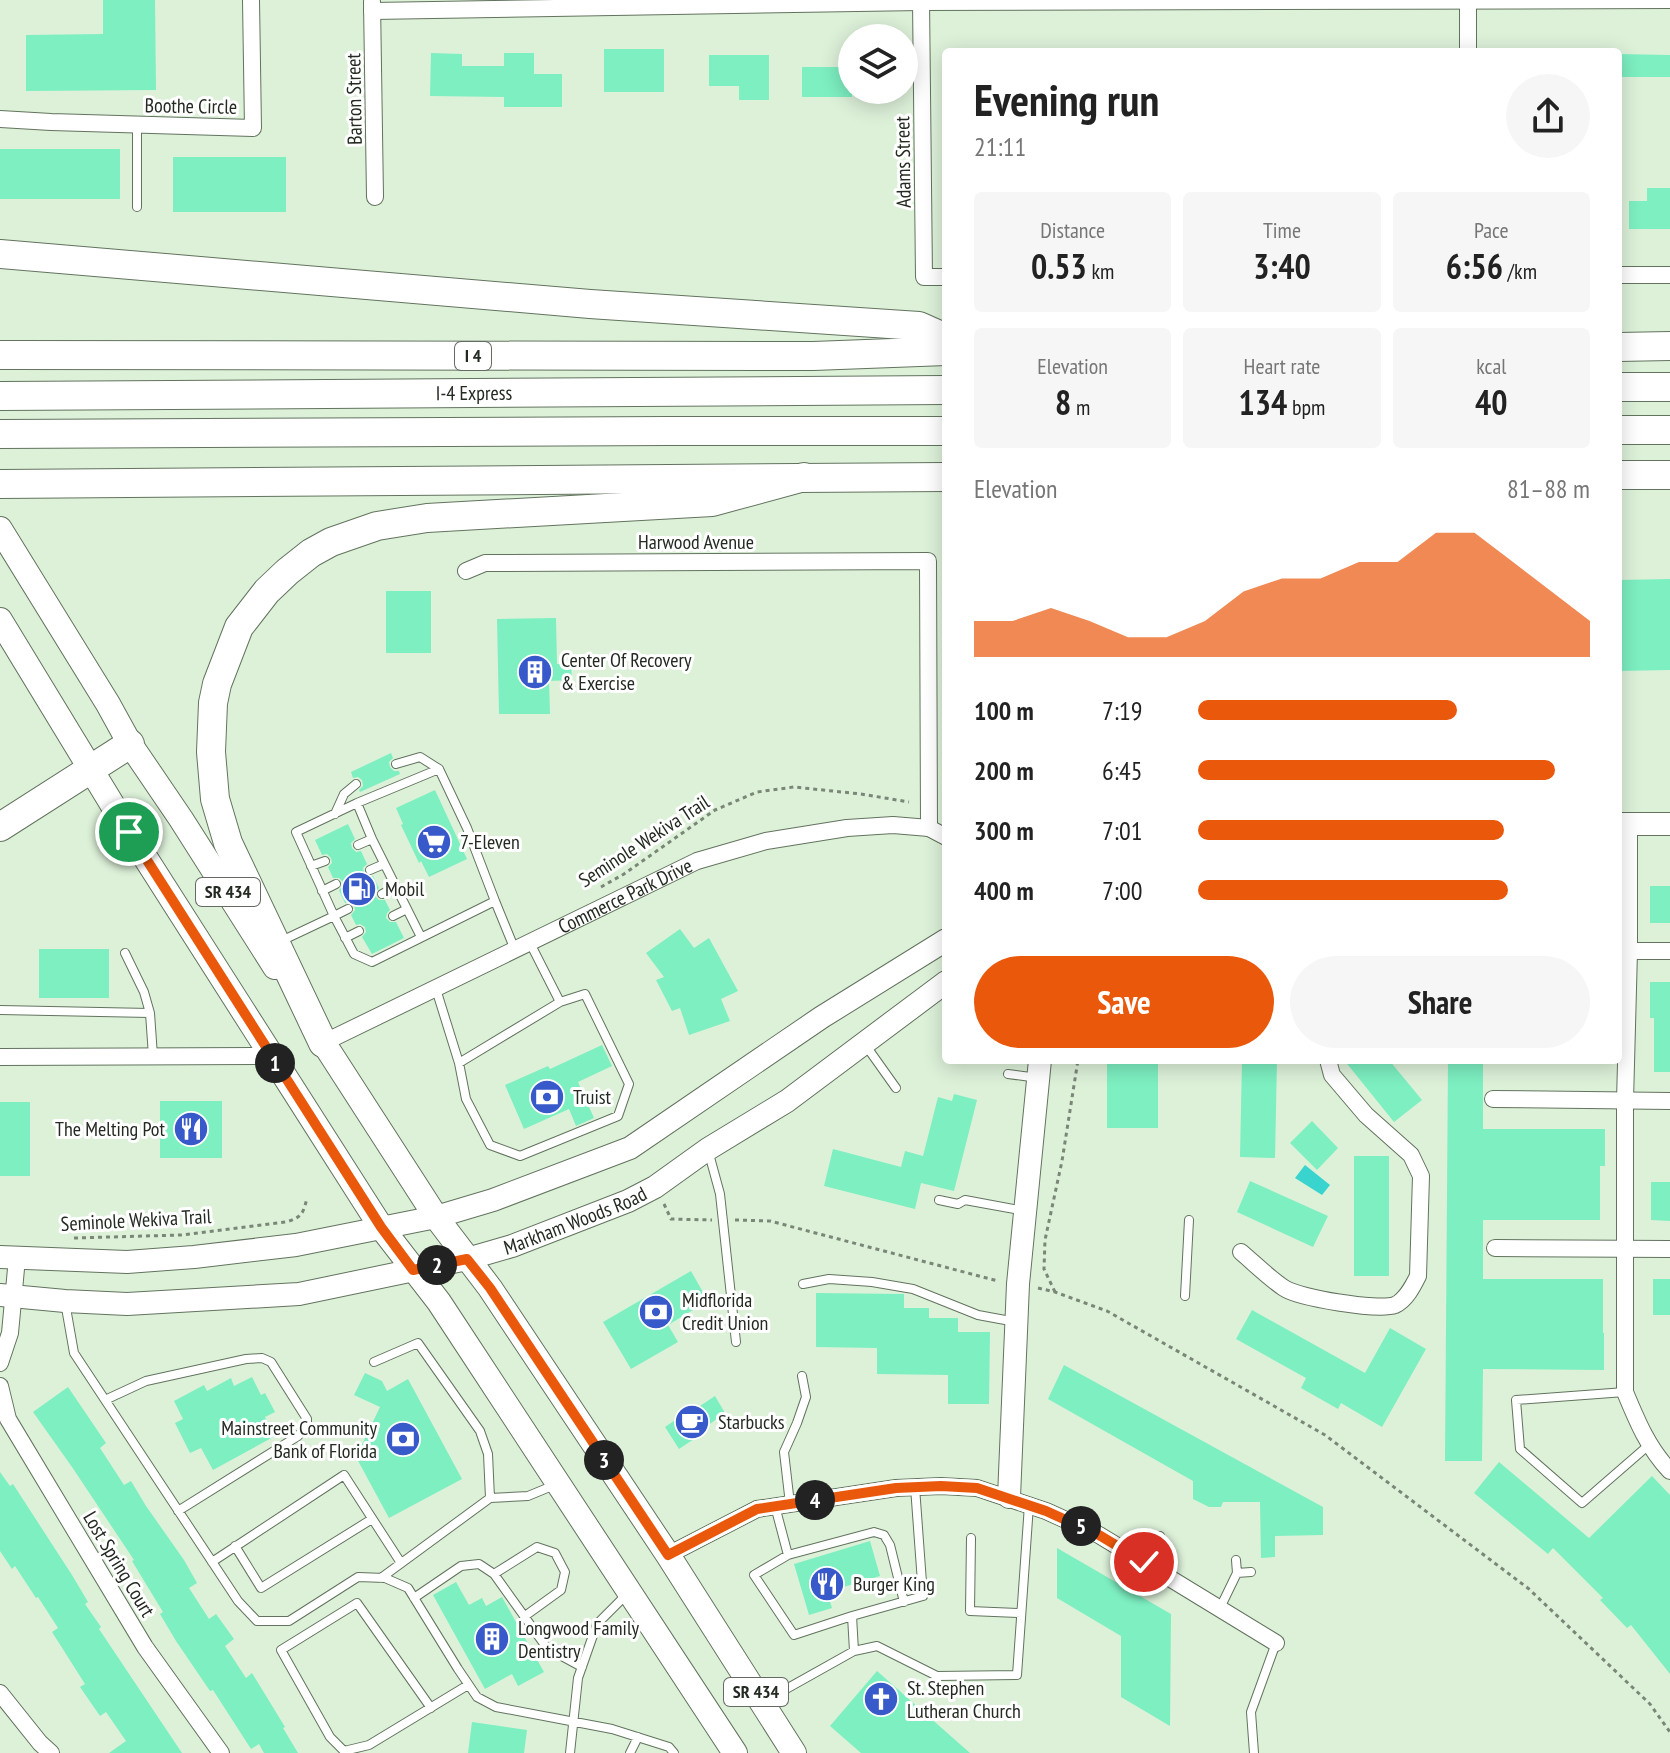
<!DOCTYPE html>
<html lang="en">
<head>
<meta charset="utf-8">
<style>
	body { margin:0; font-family:"PT Sans Narrow",sans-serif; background:#f6f6f6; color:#222; height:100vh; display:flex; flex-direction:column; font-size:30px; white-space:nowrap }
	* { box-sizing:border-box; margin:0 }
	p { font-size:26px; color:#767676 }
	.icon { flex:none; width:44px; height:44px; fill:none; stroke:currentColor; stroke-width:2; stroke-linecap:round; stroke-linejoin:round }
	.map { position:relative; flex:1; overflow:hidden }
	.sheet { position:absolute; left:942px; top:48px; width:680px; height:1016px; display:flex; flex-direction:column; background:#fff; border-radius:8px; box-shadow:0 4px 20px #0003 }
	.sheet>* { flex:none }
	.controls { position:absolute; left:838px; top:24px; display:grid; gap:16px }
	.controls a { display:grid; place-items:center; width:80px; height:80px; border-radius:50%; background:#fff; box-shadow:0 4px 20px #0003; font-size:40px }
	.pin { position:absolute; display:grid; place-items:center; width:68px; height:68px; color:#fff; margin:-34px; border:4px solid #fff; border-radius:50%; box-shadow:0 2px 8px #0007 }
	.km { position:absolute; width:40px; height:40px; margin:-20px; border-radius:50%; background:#222; color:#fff; font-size:22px; line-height:40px; text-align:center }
	.round { display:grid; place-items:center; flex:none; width:84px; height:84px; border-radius:42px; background:#f6f6f6 }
	.summary { display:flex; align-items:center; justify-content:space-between; height:136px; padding:0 32px }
	h1 { font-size:44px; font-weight:700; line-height:60px }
	.figures { display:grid; grid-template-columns:repeat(3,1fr); gap:12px; height:136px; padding:8px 32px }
	.figures div { display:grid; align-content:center; border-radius:8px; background:#f6f6f6; text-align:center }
	.figures b { font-size:34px; font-weight:700 }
	.figures small { font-size:22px; font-weight:400 }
	.figures p { font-size:22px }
	.chart { height:224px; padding:16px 32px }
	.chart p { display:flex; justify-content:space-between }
	.chart svg { width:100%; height:144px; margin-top:8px; fill:#ea580c; opacity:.7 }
	.cta { display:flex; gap:16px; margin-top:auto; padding:16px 32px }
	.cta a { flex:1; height:92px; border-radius:48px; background:#ea580c; color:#fff; font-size:32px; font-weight:700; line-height:92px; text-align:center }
	.cta a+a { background:#f6f6f6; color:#222 }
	ul { padding:0 32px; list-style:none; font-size:26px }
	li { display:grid; grid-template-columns:128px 96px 1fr; align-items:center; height:60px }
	li i { height:20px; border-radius:10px; background:#ea580c }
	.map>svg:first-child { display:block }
	.water { fill:#38d4cd }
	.building { fill:#7defc1 }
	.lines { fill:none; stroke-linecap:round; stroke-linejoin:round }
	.lane-casing { stroke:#62735e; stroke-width:10 }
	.street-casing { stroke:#62735e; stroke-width:18 }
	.secondary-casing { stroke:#62735e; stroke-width:24 }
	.primary-casing { stroke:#62735e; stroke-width:26 }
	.highway-casing { stroke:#62735e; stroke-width:30 }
	.path { stroke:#7a8777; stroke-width:3; stroke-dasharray:4 4; stroke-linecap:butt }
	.lane { stroke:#fff; stroke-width:8 }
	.street { stroke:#fff; stroke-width:16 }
	.secondary { stroke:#fff; stroke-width:22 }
	.primary { stroke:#fff; stroke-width:24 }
	.highway { stroke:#fff; stroke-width:28 }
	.route-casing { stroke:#fff; stroke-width:16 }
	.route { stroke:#ea580c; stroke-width:10 }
	.labels { text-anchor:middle; stroke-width:6; stroke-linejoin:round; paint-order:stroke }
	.shield { fill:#fff; stroke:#656a64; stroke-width:2 }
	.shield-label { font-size:18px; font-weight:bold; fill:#232a21 }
	.street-label { font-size:20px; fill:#232a21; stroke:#fff }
	.poi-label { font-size:20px; fill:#232a21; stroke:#fff; text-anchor:start }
</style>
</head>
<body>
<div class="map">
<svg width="1670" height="1753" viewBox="0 0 1670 1753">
	<rect width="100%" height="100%" fill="#ddf1d9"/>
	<!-- water -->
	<path class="water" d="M1305,1165l25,20 -8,10 -27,-17z"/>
	<!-- building -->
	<path class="building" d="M103,0h52l1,90 -130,1v-56l77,-1z
		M604,49h60v43h-60z
		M431,53l31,1v12h42v-13h30v21h28v33h-58v-10l-74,-1z
		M1618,54l52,1v22h-52z
		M709,55h60v45h-30v-14h-30z
		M802,67h50v30h-50z
		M0,149h120v50h-120z
		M173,157h113v55h-113z
		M1647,188h23v41h-41v-28h18z
		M1670,579v91l-52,1v-91z
		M386,591h45v62h-45z
		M556,618l1,46h14l1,16 -23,1 1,33h-51l-2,-95z
		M391,753l2,5 -4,4 1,5 4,4h5l1,3 -40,18 -1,-2 4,-4 -1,-6 -4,-3 -5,1 -2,-6z
		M435,790l32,69 -38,18 -8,-16 -2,2 -18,-38 2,-1 -7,-16z
		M348,824l7,15 -4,4 1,5 4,4 5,-1 6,13 -4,4 1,5 4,4 5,-1 6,12 -3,3 -1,5 4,4h6l5,10 -3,3 -1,5 4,4h6l8,16 -32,16 -10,-17 4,-5 -1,-5 -5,-3 -4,1 -5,-10 4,-5 -1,-5 -5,-3 -4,1 -6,-13 3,-3 1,-5 -4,-4h-6l-5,-11 4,-4 -1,-5 -4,-4 -5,1 -7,-15z
		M1650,886h20v37h-20z
		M680,929l14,19 15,-10 29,53 -17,8 9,22 -41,14 -9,-27 -8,3 -16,-31 8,-3 -18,-24z
		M39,949h70v49h-70z
		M1650,982h20v90h-16v-54h-4z
		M602,1045l10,21 -34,16 16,36 -18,8 -7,-17 -45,20 -19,-44 43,-19 2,3z
		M1110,1060h48v68h-51v-66h3z
		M1242,1060h35l-2,98 -35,-1z
		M1344,1060h45l33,40 -28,22z
		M1448,1060h35v69h122v37h-5v54h-117v59h120v54h1v37l-121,-1 -1,92h-37z
		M954,1094l23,6 -23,91 -33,-8 -6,26 -91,-23 9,-37 68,18 4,-16 18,5 15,-59 14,4z
		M160,1101h62v57h-62z
		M0,1102h30v74h-30z
		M1312,1121l26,27 -21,22 -27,-27z
		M1354,1156h35v120h-35z
		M1250,1181l78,35 -15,31 -76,-35z
		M1651,1182h19v39l-19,-1z
		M691,1271l17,30 -40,24 10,17 -47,27 -28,-47z
		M1653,1279h17v36h-17z
		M816,1293l88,1v14h25v10h29v14h32l-1,72h-41v-29l-71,-1v-26l-61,-1z
		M1252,1310l113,63 25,-45 36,21 -44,78 -41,-24 -3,6 -37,-21 5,-10 -70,-39z
		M1064,1365l259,142v28l-48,1v21l-14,1 -1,-56h-37l-2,5h-12l-16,-8v-18l-145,-82z
		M365,1373l17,8 5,10 21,-12 54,100 -73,39 -33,-61 24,-50 -26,-12z
		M252,1377l9,18 4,-2 10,19 -10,5 10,19 -62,34 -12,-22 -11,5 -15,-30 8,-4 -9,-18 30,-16 3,6 24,-13 3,8z
		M68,1387l38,56 -6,5 24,37 7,-4 15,25 38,54 13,23 -8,5 20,31 7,-5 18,25 -9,7 21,32 6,-5 33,54 -2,1 15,25h-34l-5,-9 -8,5 -38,-59 -3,1 -34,-50 -16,-27 3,-2 -31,-51 2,-1 -62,-93 -39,-55z
		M715,1396l10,17 -18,13 2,3 -30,20 -14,-22 16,-11 1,2z
		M1499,1462l90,76 63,-62 18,19v179l-39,-49 -4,3 -27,-28 3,-2 -50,-50 -5,6 -74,-61z
		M0,1472l10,14 3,-2 59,91 16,27 -3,2 16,23 -2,2 83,124h-73l17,-12 -20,-29 -6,4 -20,-29 5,-3 -33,-52 6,-4 -20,-31 -2,1 -21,-32 -3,3 -12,-18z
		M870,1541l10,35 -53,16 5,16 -23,7 -15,-51z
		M1057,1548l114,66 -1,112 -49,-29v-61l-64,-38z
		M456,1582l13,23 13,-7 4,8 16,-9 42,75 -26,14 -6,-12 -27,15 -52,-94z
		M877,1671l93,82h-109l-31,-27z
		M472,1722l55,8 -3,23h-56z"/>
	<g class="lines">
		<!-- lane casing -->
		<g class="lane-casing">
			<path id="lane" d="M137,125v82
				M396,764l24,-7 19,12
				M357,803l15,36 49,98
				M335,814l9,-20 12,-10
				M358,845l14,-6
				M311,866l14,-5
				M370,870l14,-6
				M322,891l14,-7
				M382,894l14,-7
				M348,909l-14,7 -38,-84 61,-29 82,-34 28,59 28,73
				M393,916l14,-7
				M345,938l14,-7
				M279,942l55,-26 20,38 18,8 123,-61 20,49
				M530,943l30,59
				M125,953l19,39 6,21 3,43
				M436,989l23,74 7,36 24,46 30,11 98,-40 11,-32 -44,-90 -25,8 -101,61
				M0,1010l150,3
				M864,1043l32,45
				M1008,1074l30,4
				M708,1150l12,44 16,148
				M939,1200l19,4 7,-4 60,11
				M803,1284l26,-5 43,3 41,7 65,26 38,7
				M1185,1296l4,-76
				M65,1302l9,51 164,248 19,20h32l69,-44 27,1 23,10 50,81 19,28 19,10 116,22 57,18 5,6
				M374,1362l44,-19 62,88 8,23 2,44 -109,80
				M1625,1392l-109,8 4,49 62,54 68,-59
				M105,1400l41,-19 100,-22 16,-1 9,4 36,57v7l-9,10 -120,75
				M490,1498l38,-2 29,-12
				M790,1504l-6,-52 13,-29 9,-26 -4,-21
				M775,1506l13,49
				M971,1538l-1,73 51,2
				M235,1546l26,42 111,-69
				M212,1562l132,-87 57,88
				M1144,1562l16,-26
				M1237,1573l14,-1
				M494,1574l43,-27 18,6 10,19 -4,18 -36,26
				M414,1598l47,-32 18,-2 15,10 53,74 35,19
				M1220,1608l17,-35 -1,-13
				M852,1616l71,-20 -8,-109
				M854,1651l-2,-35 -58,19 -40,-60 34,-20 86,-23 10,3 6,10 14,57
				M763,1702l91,-51 23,-5 60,30 80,-1 12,-170
				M431,1708l-74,-105 -76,47 49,87 14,14 25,-6 99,-60
				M570,1753l8,-75 19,-54 29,-29
				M630,1753l8,-16
				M1254,1753l-3,-41 25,-69"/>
		</g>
		<!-- street casing -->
		<g class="street-casing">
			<g id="street">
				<path d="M921,0l3,277h22"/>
				<path d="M1468,0v52"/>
				<path d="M372,2l3,195"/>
				<path d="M372,11l549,-9 749,-2"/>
				<path d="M0,119l51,3 202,6 -2,-128"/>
				<path d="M1618,275h52"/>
				<path d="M466,571l19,-8 443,-2 1,267"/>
				<path d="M1629,824v127l-4,150v291c12,29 23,56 45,79"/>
				<path d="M1620,951h50"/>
				<path id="s1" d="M323,1043l374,-182 69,-20 81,-13 46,-3 36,3 17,9"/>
				<path d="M0,1057l271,-1"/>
				<path d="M1493,1099l177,2"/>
				<path d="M1495,1248l175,1"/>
				<path d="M1241,1252c14,12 28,26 43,36 15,10 94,23 111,17 11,-5 18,-19 23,-29l3,-100 -10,-21 -45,-40 -34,-40 -4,-15"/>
				<path d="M0,1363l10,-30 7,-75"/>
				<path d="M0,1386l8,33 137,228 76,106"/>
				<path d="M668,1555l89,-46 139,-21 45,-2 36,2 69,23 53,24 177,108"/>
				<path d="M0,1693l40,50 11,10"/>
			</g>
		</g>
		<!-- secondary casing -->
		<g class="secondary-casing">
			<g id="secondary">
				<path d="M1618,824h52"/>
				<path d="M0,1257l127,5 67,-5 102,-12 140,-28 57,-17 137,-52 192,-131 124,-77"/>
				<path id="s2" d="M0,1295l65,6 62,3 172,-10 168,-35 45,-13 116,-45 27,-14 53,-38 79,-48 159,-119"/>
				<path d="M1009,1497l9,-213 22,-224"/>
			</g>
		</g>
		<!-- primary casing -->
		<g class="primary-casing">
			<path id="primary" d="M0,529l108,175 22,40 51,75 94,148
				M0,620l129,212 236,370 16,25 58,75 296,451
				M314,1028l122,189 54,71 178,267 126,198"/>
		</g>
		<!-- highway casing -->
		<g class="highway-casing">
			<g id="highway">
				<path d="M0,254l590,50 329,22 27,12"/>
				<path d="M1618,347l52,-1"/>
				<path d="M0,355l813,1 133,-5"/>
				<path d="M1618,387h52"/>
				<path id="s3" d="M0,396l946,-6"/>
				<path d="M1618,430h52"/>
				<path d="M0,434l669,-3h277"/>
				<path d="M1618,475h52"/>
				<path d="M0,484l946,-7"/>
				<path d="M0,827l130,-83"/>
				<path d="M323,1043l-95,-200 -13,-44 -4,-47 2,-49 4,-19 22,-57 28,-36 20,-19 24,-19 20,-11 46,-16 50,-8 285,-16 92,-25"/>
			</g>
		</g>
		<!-- path -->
		<path class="path" d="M601,887l23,-13 91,-64 42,-18 37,-5 67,7 48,8
			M664,1204l7,15 41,1
			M735,1220l35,1 228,60
			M74,1238l107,-3 105,-13c16,-5 17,-8 21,-24
			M1038,1288l17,4 52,19 218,124 204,154 121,115 20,28
			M1055,1292l-11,-23 1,-29 17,-79 16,-101"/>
		<!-- lane -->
		<use href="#lane" class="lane"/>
		<!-- street -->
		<use href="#street" class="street"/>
		<!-- secondary -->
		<use href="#secondary" class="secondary"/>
		<!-- primary -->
		<use href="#primary" class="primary"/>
		<!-- highway -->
		<use href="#highway" class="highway"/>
	</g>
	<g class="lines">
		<!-- route casing -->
		<g class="route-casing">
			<path id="route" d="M129,832l252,395 32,43 54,-11 23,29 178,267 89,-46 139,-21 45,-2 36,2 69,23 53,24 45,27"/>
		</g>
		<!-- route -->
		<use href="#route" class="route"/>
	</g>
	<!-- icons -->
	<defs>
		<g id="building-disc" transform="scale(1.8)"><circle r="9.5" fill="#3859ca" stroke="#fff"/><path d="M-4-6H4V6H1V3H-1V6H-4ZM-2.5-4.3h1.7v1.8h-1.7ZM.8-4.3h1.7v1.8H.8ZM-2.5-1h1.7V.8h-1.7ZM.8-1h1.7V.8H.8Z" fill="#fff"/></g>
		<g id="supermarket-disc" transform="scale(1.8)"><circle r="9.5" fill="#3859ca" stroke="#fff"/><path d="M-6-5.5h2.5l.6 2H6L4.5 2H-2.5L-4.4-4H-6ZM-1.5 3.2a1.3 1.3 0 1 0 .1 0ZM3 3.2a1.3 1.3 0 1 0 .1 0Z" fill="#fff"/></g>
		<g id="fuel-disc" transform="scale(1.8)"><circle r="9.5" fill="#3859ca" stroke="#fff"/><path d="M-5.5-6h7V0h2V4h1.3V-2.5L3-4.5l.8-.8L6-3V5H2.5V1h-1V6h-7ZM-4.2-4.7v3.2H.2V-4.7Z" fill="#fff"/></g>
		<g id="bank-disc" transform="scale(1.8)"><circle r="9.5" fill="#3859ca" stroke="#fff"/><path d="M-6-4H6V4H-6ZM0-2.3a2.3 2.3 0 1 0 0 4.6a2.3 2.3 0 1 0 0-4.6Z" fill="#fff"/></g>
		<g id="restaurant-disc" transform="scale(1.8)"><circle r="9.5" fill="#3859ca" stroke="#fff"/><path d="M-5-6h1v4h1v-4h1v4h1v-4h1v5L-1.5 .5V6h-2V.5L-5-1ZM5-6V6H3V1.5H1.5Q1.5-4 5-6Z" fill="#fff"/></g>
		<g id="cafe-disc" transform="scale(1.8)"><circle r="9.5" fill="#3859ca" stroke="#fff"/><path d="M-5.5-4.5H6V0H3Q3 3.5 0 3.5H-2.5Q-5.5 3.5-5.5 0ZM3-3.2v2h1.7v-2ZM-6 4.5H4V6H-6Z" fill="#fff"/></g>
		<g id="church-disc" transform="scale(1.8)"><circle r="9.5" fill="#3859ca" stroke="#fff"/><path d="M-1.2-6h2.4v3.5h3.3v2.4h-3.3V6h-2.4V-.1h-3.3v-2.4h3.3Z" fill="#fff"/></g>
	</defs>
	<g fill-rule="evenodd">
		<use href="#building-disc" x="535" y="672"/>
		<use href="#supermarket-disc" x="434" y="842"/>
		<use href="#fuel-disc" x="359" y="889"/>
		<use href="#bank-disc" x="547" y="1097"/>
		<use href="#restaurant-disc" x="191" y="1129"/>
		<use href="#bank-disc" x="656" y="1312"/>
		<use href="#cafe-disc" x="692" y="1422"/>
		<use href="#bank-disc" x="403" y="1439"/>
		<use href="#restaurant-disc" x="827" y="1584"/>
		<use href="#building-disc" x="492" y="1639"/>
		<use href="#church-disc" x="881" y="1699"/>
	</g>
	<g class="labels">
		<!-- shield labels -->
		<g class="shield">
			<rect x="455" y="342" width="36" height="28" rx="6"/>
			<rect x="196" y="878" width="64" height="28" rx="6"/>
			<rect x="724" y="1678" width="64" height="28" rx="6"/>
		</g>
		<g class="shield-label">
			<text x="473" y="362">I 4</text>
			<text x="228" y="898">SR 434</text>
			<text x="756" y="1698">SR 434</text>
		</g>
		<!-- street labels -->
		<g class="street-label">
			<text transform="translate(354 99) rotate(-91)" y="7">Barton Street</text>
			<text transform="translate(191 106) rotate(1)" y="7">Boothe Circle</text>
			<text transform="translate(903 162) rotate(-91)" y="7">Adams Street</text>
			<text dy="7" stroke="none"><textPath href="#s3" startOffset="474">I-4 Express</textPath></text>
			<text x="696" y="549">Harwood Avenue</text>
			<text transform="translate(644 841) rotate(-33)" y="7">Seminole Wekiva Trail</text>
			<text dy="7" stroke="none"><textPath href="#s1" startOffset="336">Commerce Park Drive</textPath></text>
			<text dy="7" stroke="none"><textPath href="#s2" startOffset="586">Markham Woods Road</textPath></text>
			<text transform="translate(136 1220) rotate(-3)" y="7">Seminole Wekiva Trail</text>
			<text transform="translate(119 1564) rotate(59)" y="7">Lost Spring Court</text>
		</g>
		<!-- poi labels -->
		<g class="poi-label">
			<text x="561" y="667">Center Of Recovery<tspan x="561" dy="23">&amp; Exercise</tspan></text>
			<text x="460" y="849">7-Eleven</text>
			<text x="385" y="896">Mobil</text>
			<text x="573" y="1104">Truist</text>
			<text x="165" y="1136" text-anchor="end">The Melting Pot</text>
			<text x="682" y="1307">Midflorida<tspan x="682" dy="23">Credit Union</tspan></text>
			<text x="718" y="1429">Starbucks</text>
			<text x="377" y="1435" text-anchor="end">Mainstreet Community<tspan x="377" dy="23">Bank of Florida</tspan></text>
			<text x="853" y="1591">Burger King</text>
			<text x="518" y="1635">Longwood Family<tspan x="518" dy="23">Dentistry</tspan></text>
			<text x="907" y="1695">St. Stephen<tspan x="907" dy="23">Lutheran Church</tspan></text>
		</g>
	</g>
</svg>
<div class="controls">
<a><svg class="icon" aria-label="layers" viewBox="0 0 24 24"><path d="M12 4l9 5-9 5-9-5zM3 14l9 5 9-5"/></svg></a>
</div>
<div class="pin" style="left:129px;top:832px;background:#1e9e55"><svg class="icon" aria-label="arrive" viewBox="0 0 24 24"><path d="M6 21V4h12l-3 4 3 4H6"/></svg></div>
<div class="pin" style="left:1144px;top:1562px;background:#d93025"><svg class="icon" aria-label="check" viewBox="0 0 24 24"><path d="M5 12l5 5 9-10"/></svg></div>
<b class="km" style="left:275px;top:1063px">1</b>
<b class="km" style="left:437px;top:1265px">2</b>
<b class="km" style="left:604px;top:1460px">3</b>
<b class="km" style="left:815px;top:1500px">4</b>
<b class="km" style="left:1081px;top:1526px">5</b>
<section class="sheet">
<div class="summary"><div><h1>Evening run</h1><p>21:11</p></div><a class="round"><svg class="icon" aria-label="share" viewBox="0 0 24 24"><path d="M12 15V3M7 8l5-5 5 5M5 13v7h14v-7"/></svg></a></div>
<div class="figures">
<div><p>Distance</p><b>0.53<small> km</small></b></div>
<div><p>Time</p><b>3:40</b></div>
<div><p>Pace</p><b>6:56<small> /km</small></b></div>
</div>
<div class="figures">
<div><p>Elevation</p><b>8<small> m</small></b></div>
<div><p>Heart rate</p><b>134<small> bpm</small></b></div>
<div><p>kcal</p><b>40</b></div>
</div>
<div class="chart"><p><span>Elevation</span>81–88 m</p>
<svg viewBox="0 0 160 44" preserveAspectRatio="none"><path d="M0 44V33L10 33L20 29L30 33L40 38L50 38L60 33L70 24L80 20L90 20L100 15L110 15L120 6L130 6L140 15L150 24L160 33V44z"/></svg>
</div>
<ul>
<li><b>100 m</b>7:19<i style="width:66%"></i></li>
<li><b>200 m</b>6:45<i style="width:91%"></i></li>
<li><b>300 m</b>7:01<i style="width:78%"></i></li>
<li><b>400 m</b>7:00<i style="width:79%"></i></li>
</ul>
<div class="cta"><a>Save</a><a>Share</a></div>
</section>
</div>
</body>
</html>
